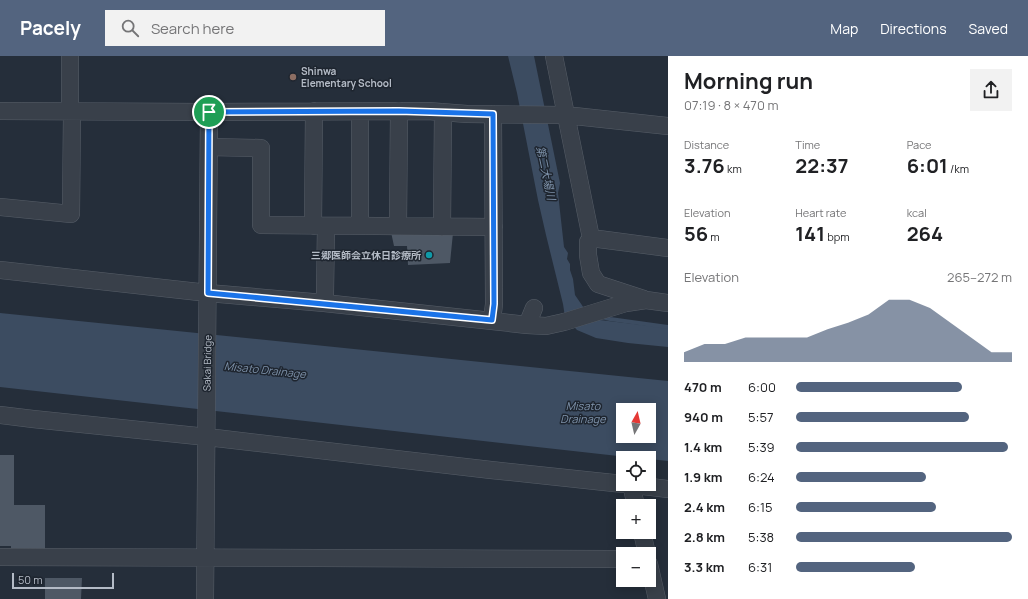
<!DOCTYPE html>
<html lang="en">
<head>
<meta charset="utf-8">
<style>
	body { margin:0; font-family:Manrope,"Noto Sans JP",sans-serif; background:#f2f2f2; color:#202124; height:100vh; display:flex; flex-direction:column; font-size:15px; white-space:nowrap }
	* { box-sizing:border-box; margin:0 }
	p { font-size:13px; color:#757577 }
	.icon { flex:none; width:22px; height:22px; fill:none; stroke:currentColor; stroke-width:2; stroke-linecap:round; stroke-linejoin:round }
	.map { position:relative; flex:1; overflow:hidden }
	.drawer { display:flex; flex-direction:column; background:#fff; width:360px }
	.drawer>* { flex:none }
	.needle { width:26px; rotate:8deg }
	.buttons { position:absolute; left:616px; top:347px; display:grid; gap:8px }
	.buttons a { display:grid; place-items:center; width:40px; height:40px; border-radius:0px; background:#fff; box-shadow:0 2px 10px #0003; font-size:20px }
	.scale { position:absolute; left:12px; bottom:10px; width:102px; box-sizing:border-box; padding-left:4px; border:2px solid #b4bbc6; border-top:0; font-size:11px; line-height:14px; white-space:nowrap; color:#b4bbc6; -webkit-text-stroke:3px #1e252f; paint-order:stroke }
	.pin { position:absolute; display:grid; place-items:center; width:34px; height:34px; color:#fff; margin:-17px; border:2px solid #fff; border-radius:50%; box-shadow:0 1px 4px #0007 }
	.round { display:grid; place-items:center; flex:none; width:42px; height:42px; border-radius:0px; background:#f2f2f2 }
	.summary { display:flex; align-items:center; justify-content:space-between; height:68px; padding:0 16px }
	h1 { font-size:22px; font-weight:700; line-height:30px }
	.metrics { display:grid; grid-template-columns:repeat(3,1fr); gap:6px; height:68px; padding:4px 16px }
	.metrics div { display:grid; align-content:center }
	.metrics b { font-size:20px; font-weight:700 }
	.metrics small { font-size:11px; font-weight:400 }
	.metrics p { font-size:11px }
	.chart { height:112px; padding:8px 16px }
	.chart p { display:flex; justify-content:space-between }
	.chart svg { width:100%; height:72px; margin-top:4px; fill:#53647f; opacity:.7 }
	ul { padding:0 16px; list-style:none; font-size:13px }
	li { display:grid; grid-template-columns:64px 48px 1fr; align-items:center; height:30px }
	li i { height:10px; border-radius:5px; background:#53647f }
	header { display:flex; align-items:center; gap:24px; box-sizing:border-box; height:56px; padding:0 20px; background:#53647f; color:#fff }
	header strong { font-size:19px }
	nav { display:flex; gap:22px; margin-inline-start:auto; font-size:14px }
	.search { width:280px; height:36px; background:#f2f2f2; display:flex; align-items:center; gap:10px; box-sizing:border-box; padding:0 14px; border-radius:0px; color:#757577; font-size:15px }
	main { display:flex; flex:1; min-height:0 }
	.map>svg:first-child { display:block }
	.water { fill:#3c4c61; fill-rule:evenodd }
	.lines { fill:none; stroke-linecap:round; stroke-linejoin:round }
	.stream { stroke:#3c4c61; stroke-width:4 }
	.building { fill:#4e5865 }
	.minor-casing { stroke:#575e68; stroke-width:18 }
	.minor { stroke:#39404a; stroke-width:17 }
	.route-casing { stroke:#fff; stroke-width:8 }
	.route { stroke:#1a73e8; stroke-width:5 }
	.education-dot { fill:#8d6e63; stroke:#1e252f; stroke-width:1.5 }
	.culture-dot { fill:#0f9aa8; stroke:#1e252f; stroke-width:1.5 }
	.labels { text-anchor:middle; stroke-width:3; stroke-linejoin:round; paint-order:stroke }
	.poi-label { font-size:10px; font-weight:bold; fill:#b4bbc6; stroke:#1e252f; text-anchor:start }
	.street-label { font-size:10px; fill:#b4bbc6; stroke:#1e252f }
	.water-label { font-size:11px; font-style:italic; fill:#7e92aa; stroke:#1e252f }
</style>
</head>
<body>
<header>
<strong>Pacely</strong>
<div class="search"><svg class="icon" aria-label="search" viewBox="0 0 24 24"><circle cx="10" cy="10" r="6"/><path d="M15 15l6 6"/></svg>Search here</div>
<nav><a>Map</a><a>Directions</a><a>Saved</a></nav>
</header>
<main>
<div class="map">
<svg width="668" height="543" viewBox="0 0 668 543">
	<rect width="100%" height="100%" fill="#252e3a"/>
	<!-- water -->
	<path class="water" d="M508,0h26l26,127 -2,10 6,54 4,6 -1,6 3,5v6l3,9 2,16 13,19 12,6 68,8v19l-40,-4 -32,-5 -19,-8 -12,-13 -2,-13 -17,-69 -8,-35 -21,-107z
		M0,257l668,68v80l-19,-2v-1h-13l-636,-71zM623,354h26v26h-26z"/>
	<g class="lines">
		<!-- stream -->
		<path class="stream" d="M602,261l8,2 58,8"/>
	</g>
	<!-- building -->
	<path class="building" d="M391,176l62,1 -3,30 -42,2 -1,-19h-13z
		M0,399h14v50h31v45h-34v-4h-11z
		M45,522h37l-1,21h-36z"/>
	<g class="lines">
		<!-- minor casing -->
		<g class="minor-casing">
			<path id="minor" d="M70,0v56
				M554,0l37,182 -3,4v13l3,18 7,11 46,15
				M0,55l209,1 219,-1 39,3 98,1 103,11
				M209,91l52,1v77l233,2
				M0,151l71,7 1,-102
				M313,170l1,-115
				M360,170v-115
				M398,170l1,-115
				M442,171l1,-115
				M591,182l77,10
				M0,214l208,23 116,10 168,18 35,4 19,1 18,-4 62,-19 20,-3 22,3
				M324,247l1,-9 1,-68
				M492,265l2,-17 -1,-190
				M527,269l7,-17
				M0,359l33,4 174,18 284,33 132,14
				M626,428l42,5
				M631,428l5,22
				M642,476l5,22
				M0,501l615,2
				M649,508l8,35
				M205,543l4,-487"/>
		</g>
		<!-- minor -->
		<use href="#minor" class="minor"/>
	</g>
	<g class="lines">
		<!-- route casing -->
		<g class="route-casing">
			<path id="route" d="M399,55l94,3 1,190 -2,16 -284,-27 1,-181z"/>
		</g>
		<!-- route -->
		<use href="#route" class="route"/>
	</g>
	<!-- markers -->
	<circle class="education-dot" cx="293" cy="21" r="4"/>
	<circle class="culture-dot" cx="429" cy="199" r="4"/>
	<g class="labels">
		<!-- poi labels -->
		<g class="poi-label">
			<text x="301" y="19">Shinwa<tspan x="301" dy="12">Elementary School</tspan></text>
			<text x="421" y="203" text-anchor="end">三郷医師会立休日診療所</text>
		</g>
		<!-- street labels -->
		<g class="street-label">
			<text transform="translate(207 307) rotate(-89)" y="4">Sakai Bridge</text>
		</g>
		<!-- water labels -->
		<g class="water-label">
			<text transform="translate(546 117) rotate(78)" y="4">第二大場川</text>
			<text transform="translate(265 314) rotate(6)" y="4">Misato Drainage</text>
			<text x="583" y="354">Misato<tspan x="583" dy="13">Drainage</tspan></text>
		</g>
	</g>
</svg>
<div class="buttons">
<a><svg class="needle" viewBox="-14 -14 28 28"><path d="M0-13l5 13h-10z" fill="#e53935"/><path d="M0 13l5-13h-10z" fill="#757577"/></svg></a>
<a><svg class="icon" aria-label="locate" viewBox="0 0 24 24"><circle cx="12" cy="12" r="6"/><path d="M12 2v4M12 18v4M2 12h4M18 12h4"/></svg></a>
<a>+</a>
<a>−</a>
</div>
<div class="scale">50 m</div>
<div class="pin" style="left:209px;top:56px;background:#1e9e55"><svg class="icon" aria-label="arrive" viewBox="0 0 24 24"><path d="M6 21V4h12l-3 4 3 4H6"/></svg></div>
</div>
<section class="drawer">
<div class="summary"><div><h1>Morning run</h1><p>07:19 · 8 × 470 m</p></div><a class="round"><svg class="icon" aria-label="share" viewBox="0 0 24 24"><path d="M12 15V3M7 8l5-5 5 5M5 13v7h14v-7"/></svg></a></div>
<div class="metrics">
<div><p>Distance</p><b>3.76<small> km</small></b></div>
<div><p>Time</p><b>22:37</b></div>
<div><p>Pace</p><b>6:01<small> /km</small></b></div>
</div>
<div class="metrics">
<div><p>Elevation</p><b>56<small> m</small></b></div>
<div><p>Heart rate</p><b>141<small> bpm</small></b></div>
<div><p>kcal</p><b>264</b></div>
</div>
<div class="chart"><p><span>Elevation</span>265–272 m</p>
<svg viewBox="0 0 160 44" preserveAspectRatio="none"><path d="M0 44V38L10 33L20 33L30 29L40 29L50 29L60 29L70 24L80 20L90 15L100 6L110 6L120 11L130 20L140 29L150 38L160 38V44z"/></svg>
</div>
<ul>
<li><b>470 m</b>6:00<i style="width:77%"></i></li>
<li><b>940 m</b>5:57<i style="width:80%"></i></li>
<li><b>1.4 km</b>5:39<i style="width:98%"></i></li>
<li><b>1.9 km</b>6:24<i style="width:60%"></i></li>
<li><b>2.4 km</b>6:15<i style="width:65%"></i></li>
<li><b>2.8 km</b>5:38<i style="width:100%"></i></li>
<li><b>3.3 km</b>6:31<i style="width:55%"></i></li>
</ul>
</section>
</main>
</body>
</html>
